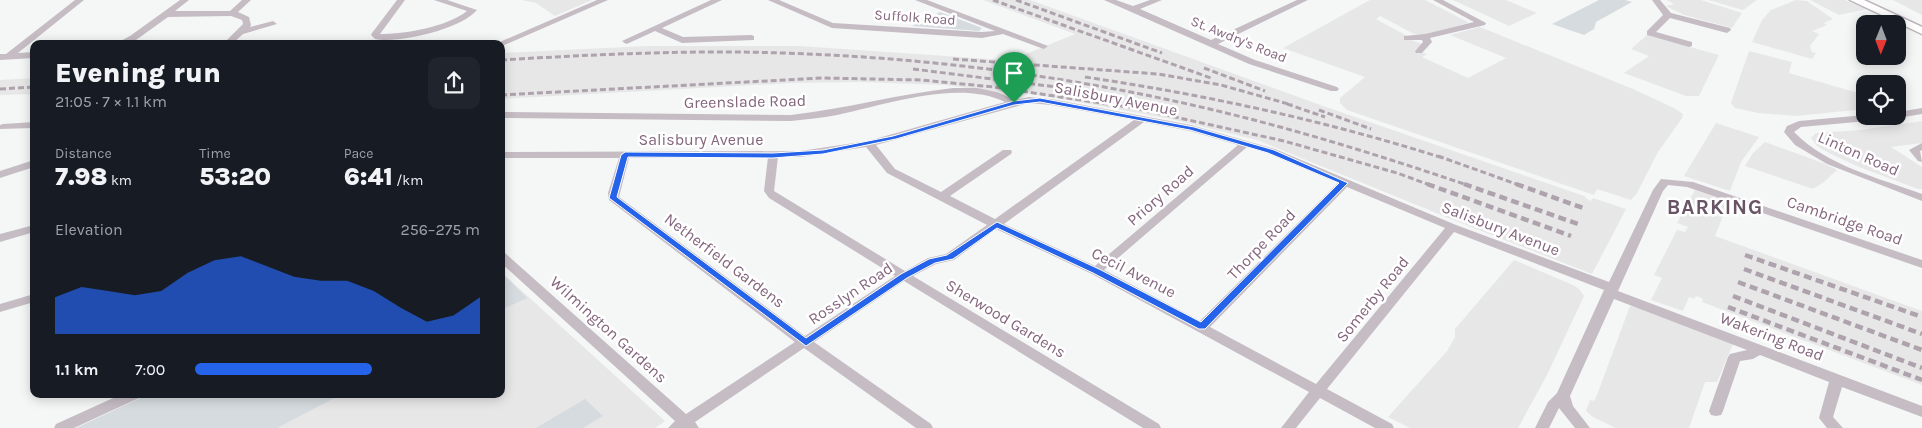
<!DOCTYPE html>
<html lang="en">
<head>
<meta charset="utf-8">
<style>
	body { margin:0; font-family:Karla,sans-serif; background:#20242c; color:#f1f3f6; height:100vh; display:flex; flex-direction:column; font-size:19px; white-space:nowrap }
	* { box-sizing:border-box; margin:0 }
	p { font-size:16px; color:#9ea1a6 }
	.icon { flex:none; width:28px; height:28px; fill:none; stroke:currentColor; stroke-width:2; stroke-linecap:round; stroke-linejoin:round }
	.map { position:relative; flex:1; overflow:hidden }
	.side { position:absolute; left:30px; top:40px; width:475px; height:358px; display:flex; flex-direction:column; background:#171b24; border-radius:10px; box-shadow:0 2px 12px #0003 }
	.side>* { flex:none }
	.needle { width:32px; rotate:181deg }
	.tools { position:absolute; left:1856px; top:15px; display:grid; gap:10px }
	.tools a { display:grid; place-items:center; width:50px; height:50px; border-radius:10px; background:#171b24; box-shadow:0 2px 12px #0003; font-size:25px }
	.pin { position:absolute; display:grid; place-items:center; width:42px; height:42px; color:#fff; margin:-51px -21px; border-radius:50% 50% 50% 0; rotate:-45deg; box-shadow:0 0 5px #0007 }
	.pin .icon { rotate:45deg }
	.round { display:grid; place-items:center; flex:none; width:52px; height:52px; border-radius:10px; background:#20242c }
	.overview { display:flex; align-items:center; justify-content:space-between; height:85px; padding:0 25px }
	h1 { font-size:28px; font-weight:800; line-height:38px }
	.figures { display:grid; grid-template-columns:repeat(3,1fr); gap:8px; height:85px; padding:5px 25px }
	.figures div { display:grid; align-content:center }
	.figures b { font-size:25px; font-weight:800 }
	.figures small { font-size:14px; font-weight:400 }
	.figures p { font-size:14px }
	.chart { height:140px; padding:10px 25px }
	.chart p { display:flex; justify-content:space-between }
	.chart svg { width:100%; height:90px; margin-top:5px; fill:#2563eb; opacity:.7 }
	ul { padding:0 25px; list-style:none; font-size:16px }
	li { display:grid; grid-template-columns:80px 60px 1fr; align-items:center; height:38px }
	li i { height:12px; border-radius:6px; background:#2563eb }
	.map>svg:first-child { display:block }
	.built { fill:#e7e7e8 }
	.green { fill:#d5dbde }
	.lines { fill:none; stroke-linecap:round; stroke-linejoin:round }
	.secondary-casing { stroke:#beb4bc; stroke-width:3 }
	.street { fill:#c6bdc4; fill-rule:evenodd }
	.secondary { fill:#fff; fill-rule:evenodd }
	.rail-far1 { stroke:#aea3ac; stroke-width:3; stroke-dasharray:6 3; stroke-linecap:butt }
	.rail { stroke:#aea3ac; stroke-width:4.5; stroke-dasharray:8 4.5; stroke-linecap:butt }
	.route { fill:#2563eb; stroke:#fff; fill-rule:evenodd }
	.labels { text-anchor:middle; stroke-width:5; stroke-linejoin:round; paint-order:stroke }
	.far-street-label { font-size:14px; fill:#84667d; stroke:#fff }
	.street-label { font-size:16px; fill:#84667d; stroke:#fff }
	.district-label { font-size:21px; font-weight:bold; letter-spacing:1px; fill:#695465; stroke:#fff }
</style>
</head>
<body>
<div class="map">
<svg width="1922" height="428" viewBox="0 0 1922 428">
	<rect width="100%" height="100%" fill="#f4f7f6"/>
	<!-- built -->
	<path class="built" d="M522,0h70l-37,16 -19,-13z
		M983,0h47l296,107 258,89 6,5 3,-3 33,11 -34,65 -141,-55 -194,-79 -86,-21 -109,-20 -48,-8 -13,1 -57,-7 -83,-3 -69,1 -291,16v-46l146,-7h153l218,15 3,-5 54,-22z
		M1370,0h55l41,21 2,2 -46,12 -8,-1 -34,-18 -4,3 31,17 1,3 14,5 -7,6 12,4 -5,3 46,21 38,-20 -56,-23 30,-8 153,62 41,19 9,6 -1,4 -24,34 -21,41 -6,7 -34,-11 -3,6 -247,-85 -7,-7v-5l25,-21 -82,-29z
		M1453,0h53l31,13 -28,13z
		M1667,0h34l41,13 -10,15 -48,-13 -18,-9 8,-2z
		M1708,0h49l-14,10z
		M1796,0l11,1 26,18 -9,4 3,2 -15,6 7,3 -9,12 2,6 4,1 -4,6 -60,-17 10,-22 9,-10z
		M1810,0h35l22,9 -28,6z
		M1893,0h29v15z
		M1647,35l72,20 -20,41h-13l-62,-23 25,-17 -18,-7z
		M1749,51l43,11 -3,11 76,22v14l-69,7 -38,-3 -23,-5 -4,-5z
		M34,78v16l-34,1v-15z
		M1922,121v22l-31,4 31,20v22h-4l-59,-22 -30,-14 -12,-7 -6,-8 5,-5 44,-3z
		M1716,123l43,14 -18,25 -11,29 -46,-15z
		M1765,142l58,21 14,7 -13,12 -11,7 -68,-23 8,-13z
		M1695,190l26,9 6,7 -12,30 207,75v74l-220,-83 1,-3 -7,-3 -2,3 -5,-2 -6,14 -32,-11 11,-22 -8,-3 23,-45 8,2 3,-5 -11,-4z
		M1514,260l59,25 6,4 5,7 -37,79 -29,53h-108l-22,-11 59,-66 8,-14v-8z
		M501,272l164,149 -10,7h-579l73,-34h352z
		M1630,306l9,1 94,37 -16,38h-12l-16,46h-73l-23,-11 -7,-6 4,-11 4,1 3,-6z"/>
	<!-- green -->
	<path class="green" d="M1599,0h26l7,2 -36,20 -2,7 -10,6 -32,-11z
		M940,12l42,16 -3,3 -67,-5z
		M501,272l26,26 -26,12z
		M149,394h193l-65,34h-201z
		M585,399l18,17 -20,12h-47z"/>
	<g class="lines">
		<!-- secondary casing -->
		<g class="secondary-casing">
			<path id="secondary" d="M1850,0h14l58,27v7z"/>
		</g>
		<!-- street -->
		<path class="street" d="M75,0h9l-66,53 16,-1v6l-34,2v-6h6z
			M180,0h9l-14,11h55l12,-11h9l-13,12 11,5 2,8 -1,2 23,-6 4,3 -34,10 -11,10h-9l20,-20 -1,-4 -11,-4 -63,1 -32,23 -9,4h-12l15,-8z
			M397,0h8l-25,34c25,0 67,-7 87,-23l-33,-11h13l30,10c-16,19 -78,34 -102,29l-4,-4 1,-2z
			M597,0h11l-106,46 -1,-2h-6z
			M711,0h11l-60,28 21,9 68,-2 3,1v4l-72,3 -27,-12 -26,12 -3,1 -4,-3z
			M768,0h11l54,23 149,9 13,-1 -80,-31h12l121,46 -4,3 -3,-1 -38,-14 -21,4 -150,-10z
			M1104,0h12l17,6 17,-6h12l-22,9 71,31 86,-40h11l-90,44 37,16 82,27 2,2 -2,2h-6l-82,-27z
			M1433,0h10l43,23 -1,2 -55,13 2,4 -10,11h-6l-1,-2 8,-9 -1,-2h-18v-4l21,-2 49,-12z
			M1652,0h8l11,13 59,15 1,2 -4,3 -57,-15 -14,14 36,10v4l-3,1 -42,-12v-4l16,-16z
			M953,88h24l20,4 18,8 14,-3 22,2 140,26 84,24 181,76 153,57 44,-92 8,-11 32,3 229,78v8l-235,-81 -19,-2 -5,6 -45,100 304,115v11l-80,-30 -9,30 10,11h-16l-8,-10 10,-36 -69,-27 -7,4 -13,2 -17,50 -2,4 -5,1 -5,-1 -2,-4 19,-54 2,-3 17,-4 -133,-51 -44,97 3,10 17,22h-15l-16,-20 -10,20h-14l13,-26 9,-9 47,-103 -150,-58 -127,157 65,35 2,4h-19l-55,-30 -24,30h-15l28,-36 -217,-118 -96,-45 -42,31 -18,4 -23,12 246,148 2,4h-18l-239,-147 -90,61 117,82 2,4h-17l-112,-80 -109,74 4,6h-31l7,-7 -174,-158v-11l4,1 181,161 109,-72 -186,-142 -1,-7 11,-35h-118v-6l299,-1 68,-10 137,-39c-47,-23 -120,3 -168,13 -15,3 -31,4 -46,6l-290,-3v-6l290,3c54,-6 107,-21 162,-27zM1029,103l22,2 83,15 -139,99 -45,-23 61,-42 1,-2 -1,-2h-8l-62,42 -46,-23 -19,-24zM1144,122l46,9 48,14 -143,121 -91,-42zM866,147l21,26 100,52 -41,29 -18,4 -23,13 -131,-80 4,-34h22zM1247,147l20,6 71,30 -138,138 -96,-51zM768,157l-4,34 5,7 126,78 -90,60 -186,-139 10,-39zM1347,187l98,41 -129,156 -106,-57z
			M1922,108v6l-24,4 -4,-1 -4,2 -89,8 -7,5c33,34 85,46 128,62v7l-95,-37 -32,-19 -11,-13 3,-6 12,-5 66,-6 33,1v-4z
			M34,122v6l-34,1v-4l3,-1z
			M1922,143v7l-2,1 2,11 -4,-1 -9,-11z
			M34,160v7l-34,11v-7z
			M34,225v7l-34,10v-8z
			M34,294v8l-34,10v-8z
			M122,394h19l-2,4 -65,30h-20l2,-4z"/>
		<!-- secondary -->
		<use href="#secondary" class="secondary"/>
		<!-- rail-far1 -->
		<path class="rail-far1" d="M993,0l218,78
			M1016,0l146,53
			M953,59l205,15 63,11 71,20
			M501,60c102,-6 204,-11 306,-6 149,6 299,28 443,65 74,19 146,42 217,66
			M1204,68l61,23
			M913,69l151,19
			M1085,77c122,18 241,44 358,81
			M0,89l34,-2
			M501,95l321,-17 99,2 73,7 140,21 150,33 113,32 33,12
			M1287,104l38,13
			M1319,110l52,19
			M1438,156l81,29"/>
		<!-- rail -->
		<path class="rail" d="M1427,184l144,52
			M1464,184l114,40
			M1516,184l70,25
			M1745,255l177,62
			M1744,269l178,65
			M1738,282l184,68
			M1733,296l189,72
			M1728,307l194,73"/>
	</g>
	<!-- route -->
	<path class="route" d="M1040,98l154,29 80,23 74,33 -143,146h-6l-106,-56 -96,-45 -44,31 -18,4 -28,15 -101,68 -197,-148 12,-43 4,-3 148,1 50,-3 70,-14 121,-35zM1040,102l150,28 78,23 71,30 -138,139 -102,-53 -102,-47 -50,33 -18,4 -28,15 -95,64 -189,-141 11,-40 145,1 50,-4 73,-15 118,-34z"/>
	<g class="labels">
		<!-- far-street labels -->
		<g class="far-street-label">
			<text transform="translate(915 17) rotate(4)" y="5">Suffolk Road</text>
			<text transform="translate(1239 39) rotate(22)" y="5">St. Awdry's Road</text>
		</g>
		<!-- street labels -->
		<g class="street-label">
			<text transform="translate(1116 98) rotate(11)" y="6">Salisbury Avenue</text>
			<text transform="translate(745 101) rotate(-1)" y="6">Greenslade Road</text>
			<text x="701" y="145">Salisbury Avenue</text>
			<text transform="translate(1859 153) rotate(24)" y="6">Linton Road</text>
			<text transform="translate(1160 195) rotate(-41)" y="6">Priory Road</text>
			<text transform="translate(1845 220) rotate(19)" y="6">Cambridge Road</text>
			<text transform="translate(1501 228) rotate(21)" y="6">Salisbury Avenue</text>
			<text transform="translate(1261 244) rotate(-46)" y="6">Thorpe Road</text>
			<text transform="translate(725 260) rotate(37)" y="6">Netherfield Gardens</text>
			<text transform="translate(1134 272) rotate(27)" y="6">Cecil Avenue</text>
			<text transform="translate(850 293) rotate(-34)" y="6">Rosslyn Road</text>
			<text transform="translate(1372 299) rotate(-51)" y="6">Somerby Road</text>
			<text transform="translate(1006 318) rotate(31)" y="6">Sherwood Gardens</text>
			<text transform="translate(609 329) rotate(42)" y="6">Wilmington Gardens</text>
			<text transform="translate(1772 336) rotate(21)" y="6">Wakering Road</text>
		</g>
		<!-- district labels -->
		<g class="district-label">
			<text x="1715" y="214">BARKING</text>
		</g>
	</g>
</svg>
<div class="tools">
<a><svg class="needle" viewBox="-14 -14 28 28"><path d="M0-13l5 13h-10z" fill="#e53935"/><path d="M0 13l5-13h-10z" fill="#9ea1a6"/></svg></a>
<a><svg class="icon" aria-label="locate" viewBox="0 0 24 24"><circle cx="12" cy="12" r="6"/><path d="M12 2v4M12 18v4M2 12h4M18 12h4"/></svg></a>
</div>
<div class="pin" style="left:1014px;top:103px;background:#1e9e55"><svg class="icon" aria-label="arrive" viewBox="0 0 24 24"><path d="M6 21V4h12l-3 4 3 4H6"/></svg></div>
<section class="side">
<div class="overview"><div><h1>Evening run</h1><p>21:05 · 7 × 1.1 km</p></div><a class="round"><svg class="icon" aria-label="share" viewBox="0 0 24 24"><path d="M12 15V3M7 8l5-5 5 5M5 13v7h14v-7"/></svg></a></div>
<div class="figures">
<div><p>Distance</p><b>7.98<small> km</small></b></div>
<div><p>Time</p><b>53:20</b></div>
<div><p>Pace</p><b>6:41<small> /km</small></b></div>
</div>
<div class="chart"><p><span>Elevation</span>256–275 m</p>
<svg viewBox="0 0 160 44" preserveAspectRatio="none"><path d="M0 44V26L10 21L20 23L30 25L40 23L50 14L60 8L70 6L80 11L90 16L100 18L110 18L120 23L130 31L140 38L150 35L160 26V44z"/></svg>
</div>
<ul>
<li><b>1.1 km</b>7:00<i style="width:62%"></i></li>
</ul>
</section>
</div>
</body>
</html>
